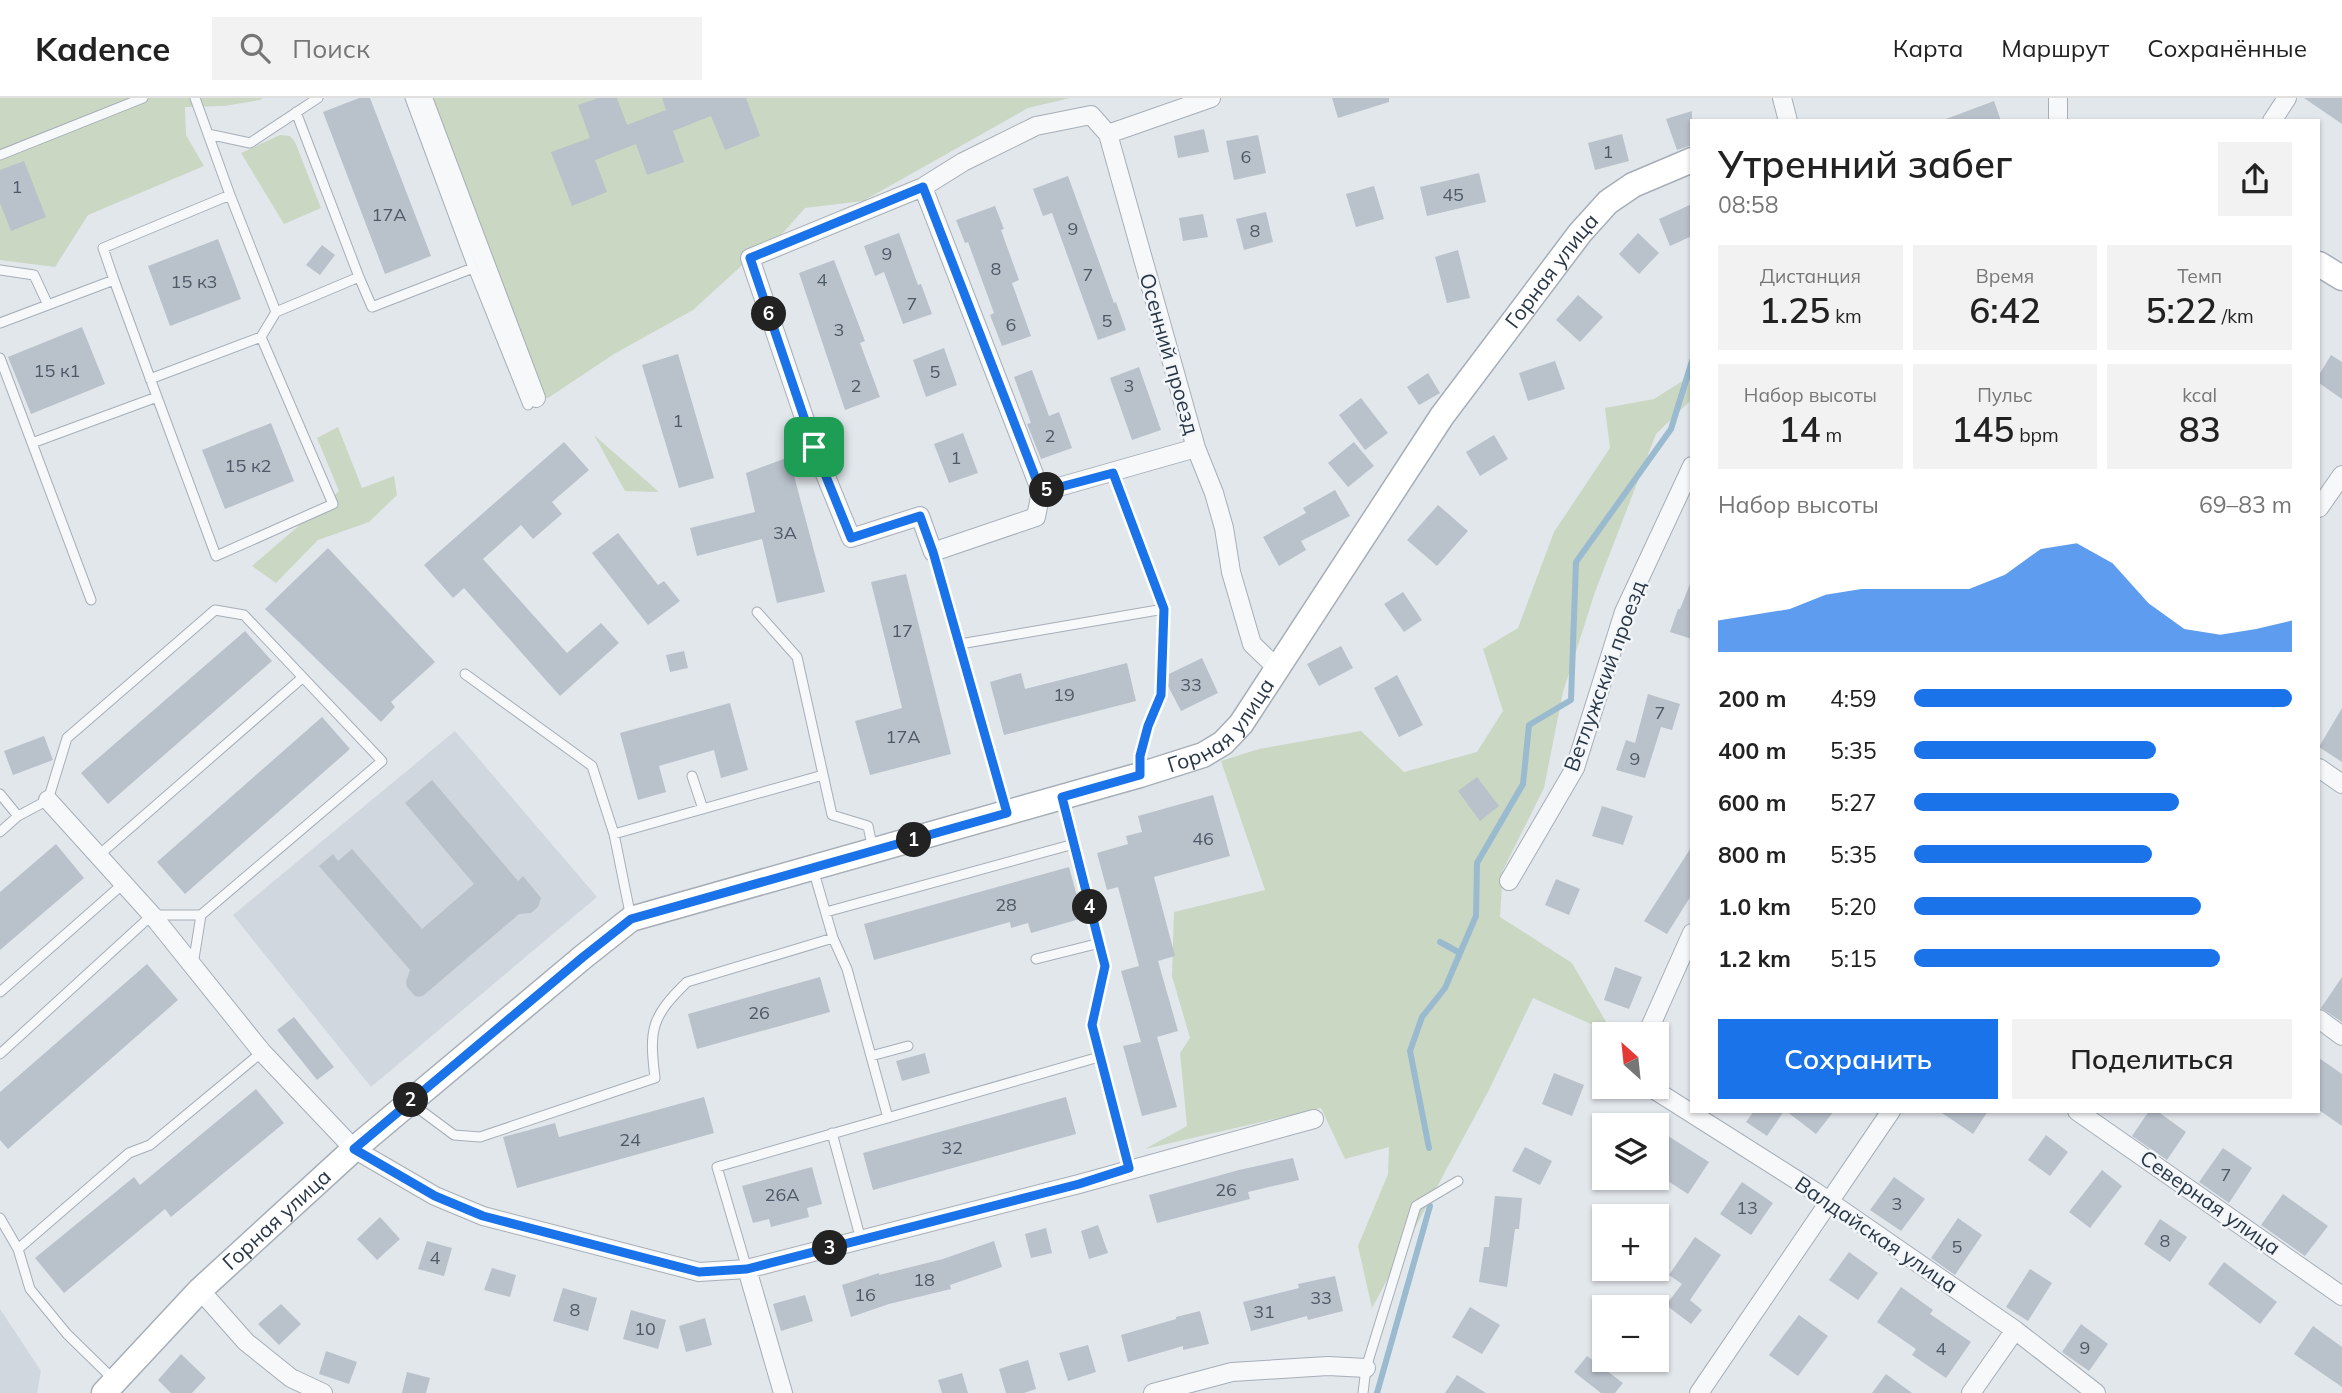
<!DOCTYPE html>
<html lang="ru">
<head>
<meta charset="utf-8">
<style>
	body { margin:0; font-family:Mulish,sans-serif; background:#f2f2f2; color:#222; height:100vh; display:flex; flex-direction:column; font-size:26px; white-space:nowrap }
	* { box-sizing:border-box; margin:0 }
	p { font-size:23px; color:#767676 }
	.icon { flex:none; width:38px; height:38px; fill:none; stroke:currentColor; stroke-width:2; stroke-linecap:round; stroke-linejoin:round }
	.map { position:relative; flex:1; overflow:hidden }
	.panel { position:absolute; left:1690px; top:21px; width:630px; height:994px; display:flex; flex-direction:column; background:#fff; border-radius:0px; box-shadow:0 2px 5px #0004 }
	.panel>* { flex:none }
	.needle { width:46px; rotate:333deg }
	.controls { position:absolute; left:1592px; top:924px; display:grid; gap:14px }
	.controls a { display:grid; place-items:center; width:77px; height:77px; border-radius:0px; background:#fff; box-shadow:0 2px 5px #0004; font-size:35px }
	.pin { position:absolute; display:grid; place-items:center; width:60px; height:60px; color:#fff; margin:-30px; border-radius:14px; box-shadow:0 4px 10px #0006 }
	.km { position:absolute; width:35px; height:35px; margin:-18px; border-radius:50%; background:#222; color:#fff; font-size:19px; line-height:35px; text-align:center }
	.round { display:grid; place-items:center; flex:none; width:74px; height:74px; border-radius:0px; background:#f2f2f2 }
	.summary { display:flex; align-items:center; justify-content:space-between; height:119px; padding:0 28px }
	h1 { font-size:38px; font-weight:600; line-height:52px }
	.figures { display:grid; grid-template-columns:repeat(3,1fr); gap:10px; height:119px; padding:7px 28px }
	.figures div { display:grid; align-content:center; border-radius:0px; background:#f2f2f2; text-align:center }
	.figures b { font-size:35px; font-weight:600 }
	.figures small { font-size:19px; font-weight:400 }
	.figures p { font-size:19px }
	.chart { height:196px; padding:14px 28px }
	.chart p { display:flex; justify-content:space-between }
	.chart svg { width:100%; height:126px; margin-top:7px; fill:#1a73e8; opacity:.7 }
	.cta { display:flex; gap:14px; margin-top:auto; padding:14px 28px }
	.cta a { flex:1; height:80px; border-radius:0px; background:#1a73e8; color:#fff; font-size:28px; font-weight:600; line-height:80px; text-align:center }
	.cta a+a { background:#f2f2f2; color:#222 }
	ul { padding:0 28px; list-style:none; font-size:23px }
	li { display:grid; grid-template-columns:112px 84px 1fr; align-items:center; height:52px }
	li i { height:18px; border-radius:9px; background:#1a73e8 }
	header { display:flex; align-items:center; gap:42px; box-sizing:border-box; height:98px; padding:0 35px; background:#fff; border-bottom:2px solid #e0e0e0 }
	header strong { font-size:33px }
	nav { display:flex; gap:38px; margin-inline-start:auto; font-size:24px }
	.search { width:490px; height:63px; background:#f2f2f2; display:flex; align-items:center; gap:18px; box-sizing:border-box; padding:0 24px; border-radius:0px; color:#767676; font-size:26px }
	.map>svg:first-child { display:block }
	.built { fill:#d0d7de }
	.green { fill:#cad7c3 }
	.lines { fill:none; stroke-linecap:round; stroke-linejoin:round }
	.stream { stroke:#9abacf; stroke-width:6 }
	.building { fill:#b9c1cb }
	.service-casing { stroke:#a6aeb7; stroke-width:11 }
	.minor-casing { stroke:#a6aeb7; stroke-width:20 }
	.secondary-casing { stroke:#a6aeb7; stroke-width:27 }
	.service { stroke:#f6f8fa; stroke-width:9 }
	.minor { stroke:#f6f8fa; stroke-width:18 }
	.secondary { stroke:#fff; stroke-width:24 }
	.route-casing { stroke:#fff; stroke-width:14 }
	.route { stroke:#1a73e8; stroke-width:9 }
	.labels { text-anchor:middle; stroke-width:5; stroke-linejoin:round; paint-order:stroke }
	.number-label { font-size:18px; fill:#4c5967 }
	.street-label { font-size:21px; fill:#283646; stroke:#f3f6f9 }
</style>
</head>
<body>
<header>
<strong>Kadence</strong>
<div class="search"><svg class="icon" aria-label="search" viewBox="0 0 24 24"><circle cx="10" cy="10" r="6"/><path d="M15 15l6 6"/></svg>Поиск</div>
<nav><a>Карта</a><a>Маршрут</a><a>Сохранённые</a></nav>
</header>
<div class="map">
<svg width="2342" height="1295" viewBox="0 0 2342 1295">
	<rect width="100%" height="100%" fill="#e2e7ec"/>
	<!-- built -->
	<path class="built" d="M455,633l142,166 -226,190 -138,-172z
		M0,1211l41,62 -4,22h-37z"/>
	<!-- green -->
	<path class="green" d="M0,0h263l-3,2 -36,6 -39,1 1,28 18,31 -116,49 -33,52 -55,-7z
		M416,0h654l-42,10 -165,93 -58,7 -23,26 -20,13 -69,63 -79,44 -66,44 -20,-5z
		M280,37l10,1 5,6 26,66 -37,16 -43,-71z
		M1692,277v24l-36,35 -61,158 -32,100 -19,96 -41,82 -3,47 72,46 41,71 -80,-36 -44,92 -117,218 -14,-62 30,-72 1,-27 -44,12 -24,-51 -176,41 42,-23 -7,-73 10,-15 -18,-62 2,-64 91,-22 -44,-129 38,-12 102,-18 43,41 73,-20 26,-41 -20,-62 35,-21 36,-96 56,-84 -5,-40 49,-9z
		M338,329l24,61 32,-12 3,19 -28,27 -51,18 -42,43 -24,-17 87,-75 -22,-53z
		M594,337l65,57 -34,-1z"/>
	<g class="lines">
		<!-- stream -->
		<path class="stream" d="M1440,844l20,11
			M1429,1050l-19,-97 12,-34 23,-29 31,-72 1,-53 46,-79 6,-59 42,-25 5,-138 95,-133 21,-68
			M1377,1295l53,-187"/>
	</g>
	<!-- building -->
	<path class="building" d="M359,0h11l61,158 -46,18 -62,-162z
		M598,0h19l10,27 39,-15 -4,-12h84l14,38 -35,14 -14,-34 -38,15 11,31 -37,13 -11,-31 -41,16 12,32 -35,14 -21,-54 39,-14 -12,-33z
		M1332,0h57v4l-51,16z
		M2304,0h38v26z
		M1994,3l7,20h-55v-2z
		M1692,13v34l-15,5 -11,-31z
		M1204,31l5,23 -31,6 -4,-22z
		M1622,36l7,27 -34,9 -7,-27z
		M1258,37l8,38 -32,7 -8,-39z
		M24,63l22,56 -35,14 -11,-28v-33z
		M1479,75l7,29 -59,14 -7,-29z
		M1068,78l46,127 2,-1 10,28 -28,10 -46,-127 -9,3 -10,-27z
		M1374,88l10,33 -28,8 -10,-33z
		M1692,106v32l-22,10 -11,-27z
		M995,108l9,23 -3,1 18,50 -7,3 19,53 -29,10 -12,-31 4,-2 -26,-71 -3,1 -9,-23z
		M1266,114l7,30 -29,8 -8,-31z
		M1203,116l5,23 -25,4 -4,-23z
		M899,135l19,52 3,-1 11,30 -29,10 -19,-52 -9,4 -11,-30z
		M1638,135l21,20 -20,21 -20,-20z
		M218,141l23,60 -71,27 -22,-60z
		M322,147l13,10 -15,20 -14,-10z
		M1458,152l12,48 -23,5 -12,-46z
		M834,162l31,81 -5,2 20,54 -35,13 -46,-137z
		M1578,197l25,22 -23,25 -24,-22z
		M82,229l23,57 -74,30 -23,-57z
		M944,250l13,37 -31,12 -13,-37z
		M678,256l36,124 -35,10 -37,-123z
		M2331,257l11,7v37l-23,-16v-8z
		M1555,263l10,28 -37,12 -9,-28z
		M1139,269l22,63 -29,10 -22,-62z
		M1032,272l17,46 10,-4 13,36 -31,11 -14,-35 4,-1 -17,-46z
		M1428,275l12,20 -21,12 -12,-18z
		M1361,300l27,35 -23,17 -26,-35z
		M271,325l23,58 -69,28 -23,-59z
		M963,335l15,40 -29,10 -15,-39z
		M1494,337l14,24 -28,17 -14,-24z
		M564,344l25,28 -37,32 10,12 -29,25 -12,-14 -38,34 84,94 34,-30 18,20 -59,53 -96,-108 -11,10 -29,-33z
		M1354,344l20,24 -26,21 -20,-24z
		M789,359l36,135 -48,11 -15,-64 -65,17 -7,-28 65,-16 -9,-39z
		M1335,392l15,26 -49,25 5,9 -27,16 -16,-29 43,-24 -3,-5z
		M1438,407l30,26 -31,35 -30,-26z
		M618,435l40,52 6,-4 16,20 -32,24 -56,-72z
		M328,450l107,114 -44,40 4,5 -14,15 -116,-113z
		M906,476l45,180 -81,21 -15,-54 47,-13 -31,-126z
		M1692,481v60l-22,-7 8,-23h2z
		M1403,494l19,28 -18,12 -20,-28z
		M245,533l27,30 -164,143 -27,-31z
		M1341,548l12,22 -34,18 -12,-22z
		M684,553l4,17 -18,4 -4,-17z
		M1202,560l16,35 -37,18 -13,-25 1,-12z
		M1127,565l9,38 -132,34 -14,-53 31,-9 4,16z
		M1397,577l26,50 -24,12 -25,-49z
		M1648,596l32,10 -8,26 -11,-3 -16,51 -29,-8 10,-30 9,3z
		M730,605l18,67 -27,8 -7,-28 -55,16 7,26 -28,8 -18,-67z
		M2342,610v54l-23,-15z
		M322,619l28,32 -165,145 -28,-32z
		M44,638l9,24 -40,15 -9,-24z
		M1477,679l22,29 -19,15 -22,-30z
		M432,682l86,101 5,-5 18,22 -3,9 -7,6 -12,1 -95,81 -5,2 -4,-1 -8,-9 -1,-5 4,-12 -91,-104 14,-12 5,7 14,-12 70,80 52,-45 -69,-81z
		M1213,697l17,61 -76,21 21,79 -17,5 20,70 -21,6 20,70 -35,9 -19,-70 18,-4 -20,-71 18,-5 -21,-79 -11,3 -10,-37 31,-9 -2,-8 16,-4 -4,-16z
		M1602,708l31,10 -10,29 -31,-9z
		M56,746l28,34 -84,72v-58z
		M1692,748v48l-25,40 -23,-13z
		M1069,769l14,51 -52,15 -3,-10 -17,5 -1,-6 -136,38 -10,-36z
		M1556,781l24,10 -11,26 -24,-10z
		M147,866l31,36 -170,149 -8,-9v-48z
		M1615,869l27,10 -13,32 -25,-9z
		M820,879l10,35 -133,37 -9,-35z
		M2342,879v45l-21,-14z
		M294,919l40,50 -17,13 -40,-50z
		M925,955l5,20 -28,8 -6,-20z
		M2319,960l23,16v52l-23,-16z
		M1554,975l30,12 -12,31 -30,-12z
		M256,991l28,34 -113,94 -6,-8 -101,84 -29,-35 99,-81 6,8z
		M704,999l10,36 -197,55 -14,-51 52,-14 4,14z
		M1066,999l10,37 -203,56 -10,-37z
		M1754,1013h30l-17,25 -21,-14z
		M1786,1013h48l-18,23z
		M1939,1013h49l-15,23z
		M2149,1013h8l29,21 -19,28 -35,-24z
		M1657,1031l52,33 -21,32 -31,-20z
		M2046,1037l22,17 -18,24 -22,-16z
		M1525,1049l27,14 -12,24 -28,-14z
		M2223,1050l29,20 -23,35 -30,-21z
		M1293,1060l6,22 -51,12 2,7 -93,24 -8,-28 90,-25z
		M812,1069l10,37 -15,4 2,9 -38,10 -2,-8 -16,4 -11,-37z
		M2102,1072l20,16 -32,42 -21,-16z
		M1894,1079l31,22 -24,32 -31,-21z
		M1742,1084l31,21 -22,32 -31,-21z
		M2283,1096l45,32 -23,30 -44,-31z
		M1495,1098l27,2 -3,31h-4l-8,58 -28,-5 5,-35h5z
		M380,1119l20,22 -23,21 -20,-21z
		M1958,1120l24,17 -27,40 -24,-17z
		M2160,1121l27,18 -17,25 -26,-18z
		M1098,1127l10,28 -19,6 -8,-28z
		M1046,1130l6,25 -21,5 -6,-24z
		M1695,1139l26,18 -31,45 12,10 -11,14 -25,-19 16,-21 -13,-9z
		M427,1143l25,7 -8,28 -26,-7z
		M994,1143l8,26 -52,18 1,4 -62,15 -38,13 -9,-32 37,-12v2l64,-16z
		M1849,1154l29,21 -20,27 -29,-20z
		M2224,1164l53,40 -17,22 -52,-40z
		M492,1170l24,7 -6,22 -26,-7z
		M2030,1171l22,14 -24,38 -22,-14z
		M1335,1178l8,35 -35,9 -1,-4 -56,15 -8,-29 56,-14 -1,-4z
		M1901,1189l32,23 -3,4 41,28 -25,36 -34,-23 4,-6 -39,-27z
		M563,1190l34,10 -9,33 -35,-10z
		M805,1197l8,26 -32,10 -8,-27z
		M281,1206l20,20 -22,21 -21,-21z
		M1470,1209l30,18 -18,29 -30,-17z
		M631,1212l35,10 -8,29 -35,-10z
		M1200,1213l9,33 -26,6v-4l-55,16 -7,-27 55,-16v-2z
		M1799,1217l29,21 -30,40 -29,-21z
		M705,1220l7,27 -26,7 -7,-26z
		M2081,1226l27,20 -19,27 -27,-19z
		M2313,1228l29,21v40l-48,-33z
		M1088,1247l8,27 -28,9 -9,-28z
		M326,1253l31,11 -8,22 -30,-10z
		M181,1256l25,24 -14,15h-21l-13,-13z
		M1587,1258l36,27 -8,10h-14l-27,-21z
		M1028,1262l8,29 -12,4h-18l-7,-24z
		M407,1274l23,6 -4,15h-24z
		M962,1275l6,20h-26l-4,-13z
		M1886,1276l26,19h-40z
		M1457,1277l29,18h-41z"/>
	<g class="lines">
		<!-- service casing -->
		<g class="service-casing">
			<path id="service" d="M195,0l35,97
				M296,14l63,165
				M208,36l42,9 68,-45
				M0,57l143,-57
				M473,170l55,137
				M0,172l34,5 14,30
				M114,182l-11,-32 127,-53 46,117 -15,25
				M276,214l83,-35 13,30 101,-39 -63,-170
				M0,225l114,-43 43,117 -125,46 -32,-85
				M150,281l111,-42 72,167 -117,52 -59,-159
				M32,345l59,157
				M1113,375l51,136 -3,86 -13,31 -7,30 -1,17
				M933,454l74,260
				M757,514l40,45 35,158 36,11 5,24
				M960,546l204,-35
				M465,576l127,92 22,68 17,84
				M692,678l11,33
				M0,696l18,22
				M1062,701l43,167 -13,59 37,143
				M0,734l18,-16 30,-16 19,-62 148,-128 29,5 138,146 -181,154h-49l-152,139
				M614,736l209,-59
				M99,757l203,-177
				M826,814l248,-68
				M833,840l14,31 41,149
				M1036,861l64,-16
				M193,867l8,-50
				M0,894l124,-109
				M871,958l37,-10
				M411,1005l43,32 26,2 175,-59c-6,-49 -4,-61 32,-96l146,-44 -20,-69
				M832,1035l29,107
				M0,1120l18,31 12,40 37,45 47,46
				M18,1151l111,-96 21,-8 112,-93
				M747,1171l-30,-102 382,-110
				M1363,1295l3,-25 50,-162 42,-25"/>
		</g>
		<!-- minor casing -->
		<g class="minor-casing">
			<path id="minor" d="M423,0l113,300
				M1211,0l-103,36 88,314 18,45 10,35 7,44 21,72 26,25
				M1782,0l6,23
				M2058,0v23
				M2272,23l15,-23
				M923,89l118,305
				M1041,394l-5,25 -103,35 -13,-36 -69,22 -37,-91 -64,-189 173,-71 40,-25 73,-36 55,-11 17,19
				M1041,394l155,-44
				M2319,410l23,-33
				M2319,670l23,16
				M48,702l104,115 110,137 92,97 81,47 48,20 216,56 48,-3 332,-85 235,-65
				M1509,783l66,-113 49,-156 68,-146
				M2319,921l23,17
				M1647,936l45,-101
				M1650,989l164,104 201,139 81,63
				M2077,1013l265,185
				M747,1171l36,124
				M200,1192l46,52 45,36 32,15
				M1153,1295l79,-21 96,-6 38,2
				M1699,1295l192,-282
				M1971,1295l44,-63"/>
		</g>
		<!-- secondary casing -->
		<g class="secondary-casing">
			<g id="secondary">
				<path d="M2319,166l23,14"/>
				<path id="s1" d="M104,1295l96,-103 154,-141 229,-192 48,-38 509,-144 63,-20 20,-12 18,-19 201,-308 138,-183 28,-31 25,-17 59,-25"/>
			</g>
		</g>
		<!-- service -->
		<use href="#service" class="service"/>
		<!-- minor -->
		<use href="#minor" class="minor"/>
		<!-- secondary -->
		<use href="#secondary" class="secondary"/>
	</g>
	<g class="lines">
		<!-- route casing -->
		<g class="route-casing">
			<path id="route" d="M923,89l118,305 72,-19 51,136 -3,86 -13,31 -8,30v19l-78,22 43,169 -13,59 37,143 -50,16 -332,85 -48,3 -216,-56 -48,-20 -81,-47 229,-192 48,-38 376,-106 -74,-261 -13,-36 -69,22 -37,-91 -64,-189z"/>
		</g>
		<!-- route -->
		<use href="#route" class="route"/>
	</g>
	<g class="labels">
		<!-- number labels -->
		<g class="number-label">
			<text x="1608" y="60">1</text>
			<text x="1246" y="65">6</text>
			<text x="17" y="95">1</text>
			<text x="1453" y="103">45</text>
			<text x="389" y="123">17А</text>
			<text x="1073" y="137">9</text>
			<text x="1255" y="139">8</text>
			<text x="887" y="162">9</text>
			<text x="996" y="177">8</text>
			<text x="1088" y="183">7</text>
			<text x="822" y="188">4</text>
			<text x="194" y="190">15 к3</text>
			<text x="912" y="212">7</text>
			<text x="1107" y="229">5</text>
			<text x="1011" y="233">6</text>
			<text x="839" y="238">3</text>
			<text x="57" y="279">15 к1</text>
			<text x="935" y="280">5</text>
			<text x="856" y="294">2</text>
			<text x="1129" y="294">3</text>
			<text x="678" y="329">1</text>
			<text x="1050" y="344">2</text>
			<text x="956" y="366">1</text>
			<text x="248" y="374">15 к2</text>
			<text x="785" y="441">3А</text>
			<text x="902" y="539">17</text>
			<text x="1191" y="593">33</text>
			<text x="1064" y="603">19</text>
			<text x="1660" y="621">7</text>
			<text x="903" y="645">17А</text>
			<text x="1635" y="667">9</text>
			<text x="1203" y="747">46</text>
			<text x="1006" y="813">28</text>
			<text x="759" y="921">26</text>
			<text x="630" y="1048">24</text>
			<text x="952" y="1056">32</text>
			<text x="2226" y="1083">7</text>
			<text x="1226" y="1098">26</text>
			<text x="782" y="1103">26А</text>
			<text x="1897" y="1112">3</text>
			<text x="1747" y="1116">13</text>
			<text x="2165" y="1149">8</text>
			<text x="1957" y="1155">5</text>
			<text x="435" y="1166">4</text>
			<text x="924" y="1188">18</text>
			<text x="865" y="1203">16</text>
			<text x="1321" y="1206">33</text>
			<text x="575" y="1218">8</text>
			<text x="1264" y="1220">31</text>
			<text x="645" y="1237">10</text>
			<text x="2085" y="1256">9</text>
			<text x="1941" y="1257">4</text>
		</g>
		<!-- street labels -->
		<g class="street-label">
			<text dy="7" stroke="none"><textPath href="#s1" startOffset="1904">Горная улица</textPath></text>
			<text transform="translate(1169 256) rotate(74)" y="7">Осенний проезд</text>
			<text transform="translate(1605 578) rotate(-70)" y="7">Ветлужский проезд</text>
			<text dy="7" stroke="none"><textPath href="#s1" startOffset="1337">Горная улица</textPath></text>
			<text transform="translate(2210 1105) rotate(35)" y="7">Северная улица</text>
			<text dy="7" stroke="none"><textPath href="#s1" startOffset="245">Горная улица</textPath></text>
			<text transform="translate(1876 1137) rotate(34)" y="7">Валдайская улица</text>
		</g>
	</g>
</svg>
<div class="controls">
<a><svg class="needle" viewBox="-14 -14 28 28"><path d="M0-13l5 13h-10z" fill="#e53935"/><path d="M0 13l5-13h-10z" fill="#767676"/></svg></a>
<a><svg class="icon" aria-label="layers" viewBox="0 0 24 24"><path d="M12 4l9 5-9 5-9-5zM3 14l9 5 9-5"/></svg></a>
<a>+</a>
<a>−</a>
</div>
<div class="pin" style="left:814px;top:349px;background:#1e9e55"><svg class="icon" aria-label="arrive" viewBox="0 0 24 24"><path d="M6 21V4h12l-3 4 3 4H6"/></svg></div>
<b class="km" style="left:914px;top:742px">1</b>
<b class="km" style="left:411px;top:1002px">2</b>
<b class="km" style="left:830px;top:1150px">3</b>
<b class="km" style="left:1090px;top:809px">4</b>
<b class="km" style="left:1047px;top:392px">5</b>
<b class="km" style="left:769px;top:216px">6</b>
<section class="panel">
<div class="summary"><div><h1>Утренний забег</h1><p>08:58</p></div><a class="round"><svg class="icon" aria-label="share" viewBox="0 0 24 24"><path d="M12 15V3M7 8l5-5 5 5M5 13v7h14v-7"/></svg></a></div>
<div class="figures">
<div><p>Дистанция</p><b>1.25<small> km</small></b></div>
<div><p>Время</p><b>6:42</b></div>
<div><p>Темп</p><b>5:22<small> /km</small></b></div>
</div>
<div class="figures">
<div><p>Набор высоты</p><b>14<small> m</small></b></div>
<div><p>Пульс</p><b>145<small> bpm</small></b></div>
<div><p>kcal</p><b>83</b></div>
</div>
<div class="chart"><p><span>Набор высоты</span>69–83 m</p>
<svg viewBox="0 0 160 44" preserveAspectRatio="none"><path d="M0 44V33L10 31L20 29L30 24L40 22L50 22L60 22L70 22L80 17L90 8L100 6L110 13L120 27L130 36L140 38L150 36L160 33V44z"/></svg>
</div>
<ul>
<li><b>200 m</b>4:59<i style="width:100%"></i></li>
<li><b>400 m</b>5:35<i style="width:64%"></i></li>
<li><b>600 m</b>5:27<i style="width:70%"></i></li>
<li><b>800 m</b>5:35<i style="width:63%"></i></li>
<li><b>1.0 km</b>5:20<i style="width:76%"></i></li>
<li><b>1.2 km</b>5:15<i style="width:81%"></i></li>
</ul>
<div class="cta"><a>Сохранить</a><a>Поделиться</a></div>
</section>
</div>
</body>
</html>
